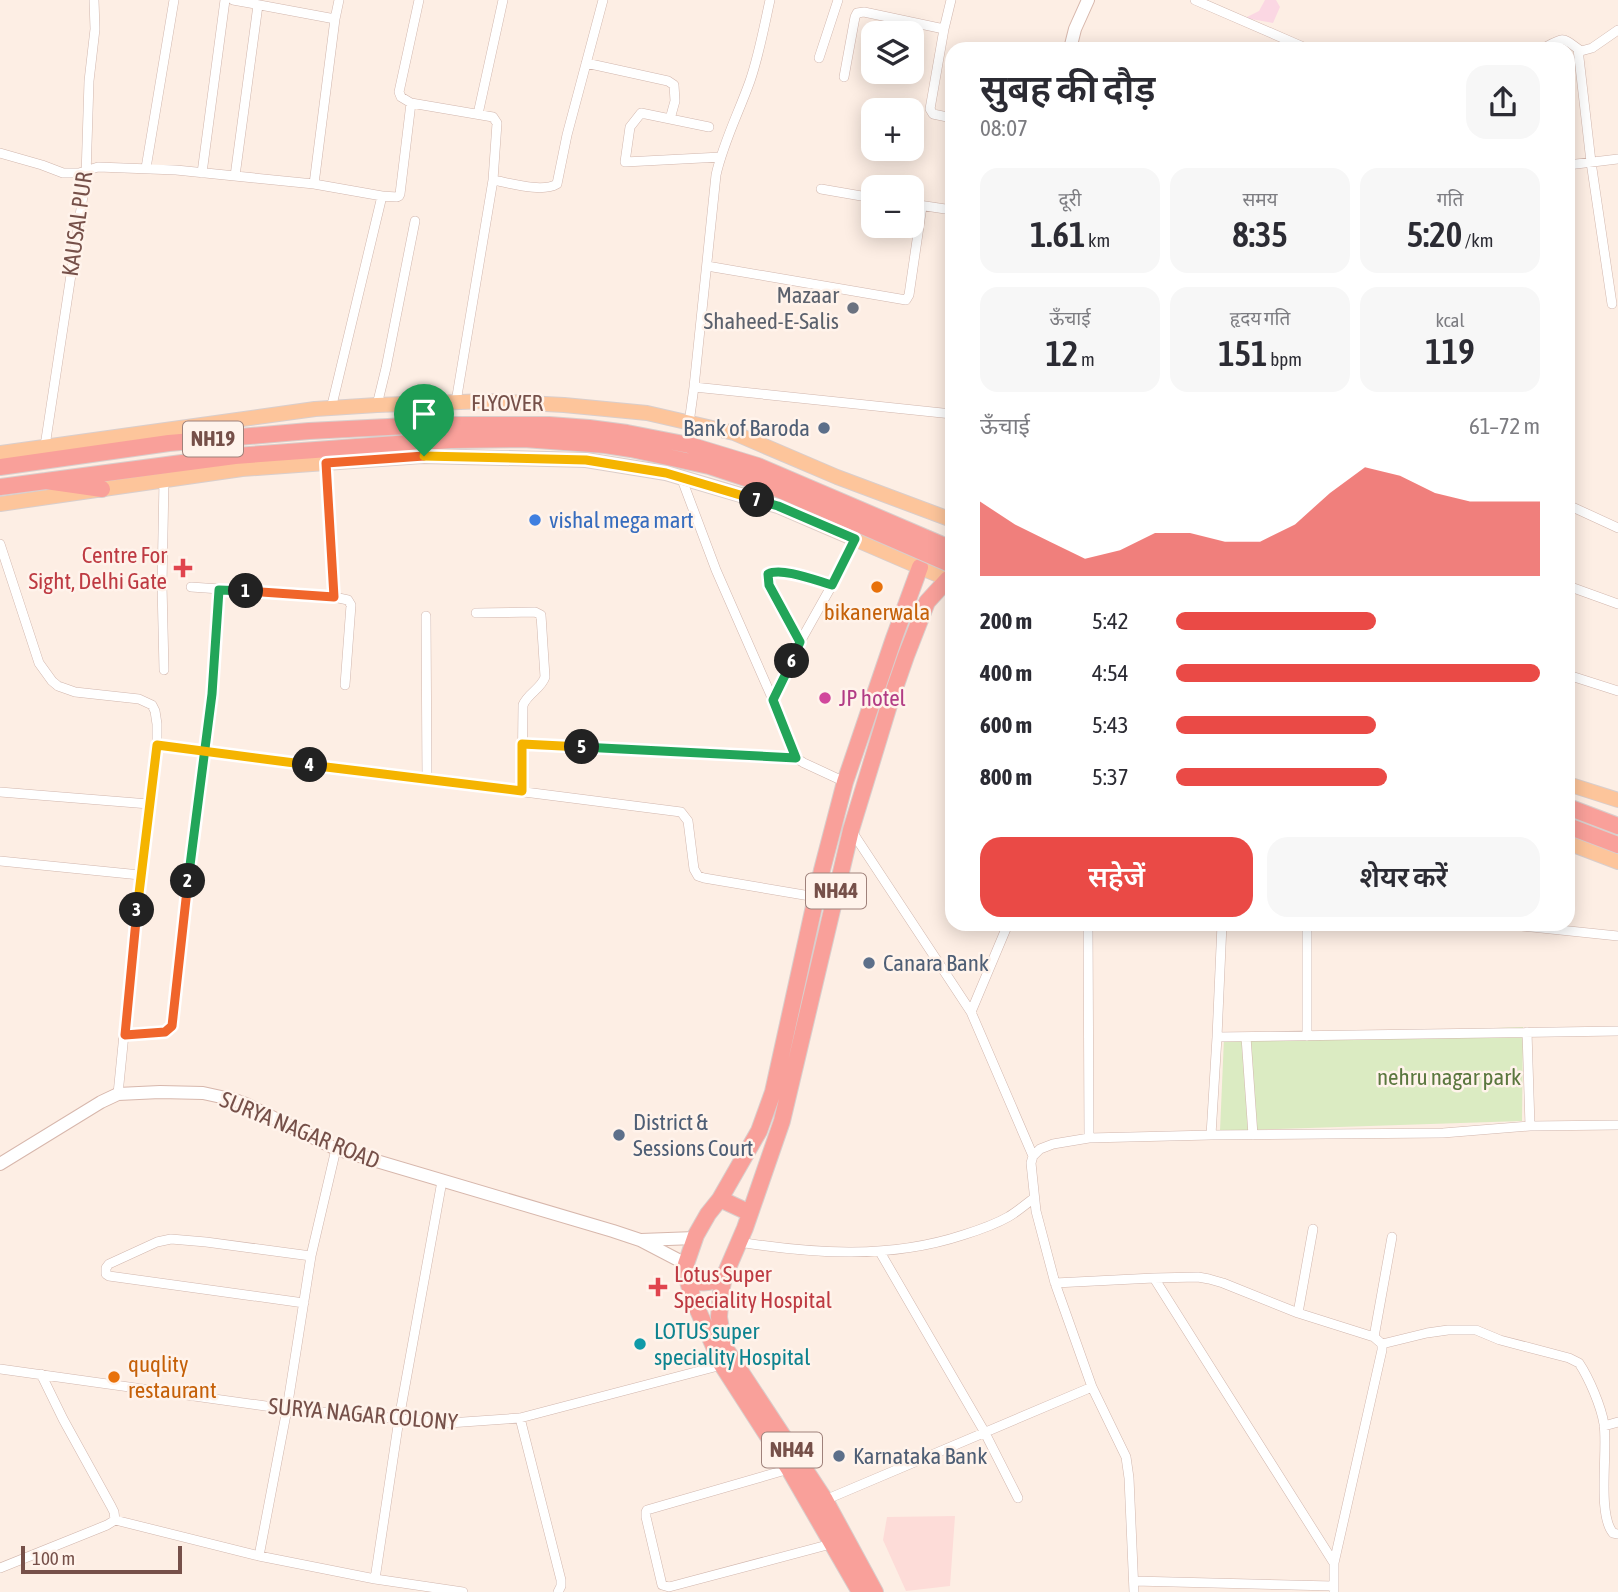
<!DOCTYPE html>
<html lang="hi">
<head>
<meta charset="utf-8">
<style>
	body { margin:0; font-family:"Asap Condensed","Noto Sans Devanagari",sans-serif; background:#f7f7f7; color:#2b2b33; height:100vh; display:flex; flex-direction:column; font-size:26px; white-space:nowrap }
	* { box-sizing:border-box; margin:0 }
	p { font-size:23px; color:#7c7c81 }
	.icon { flex:none; width:38px; height:38px; fill:none; stroke:currentColor; stroke-width:2; stroke-linecap:round; stroke-linejoin:round }
	.map { position:relative; flex:1; overflow:hidden }
	.drawer { position:absolute; left:945px; top:42px; width:630px; height:889px; display:flex; flex-direction:column; background:#fff; border-radius:21px; box-shadow:0 4px 18px #0003 }
	.drawer>* { flex:none }
	.buttons { position:absolute; left:861px; top:21px; display:grid; gap:14px }
	.buttons a { display:grid; place-items:center; width:63px; height:63px; border-radius:14px; background:#fff; box-shadow:0 4px 18px #0003; font-size:35px }
	.scale { position:absolute; left:21px; bottom:18px; width:161px; box-sizing:border-box; padding-left:7px; border:4px solid #765049; border-top:0; font-size:19px; line-height:24px; white-space:nowrap; color:#765049; -webkit-text-stroke:5px #fff3eb; paint-order:stroke }
	.pin { position:absolute; display:grid; place-items:center; width:60px; height:60px; color:#fff; margin:-72px -30px; border-radius:50% 50% 50% 0; rotate:-45deg; box-shadow:0 0 7px #0007 }
	.pin .icon { rotate:45deg }
	.km { position:absolute; width:35px; height:35px; margin:-18px; border-radius:50%; background:#222; color:#fff; font-size:19px; line-height:35px; text-align:center }
	.round { display:grid; place-items:center; flex:none; width:74px; height:74px; border-radius:21px; background:#f7f7f7 }
	.headline { display:flex; align-items:center; justify-content:space-between; height:119px; padding:0 35px }
	h1 { font-size:38px; font-weight:600; line-height:52px }
	.stats { display:grid; grid-template-columns:repeat(3,1fr); gap:10px; height:119px; padding:7px 35px }
	.stats div { display:grid; align-content:center; border-radius:18px; background:#f7f7f7; text-align:center }
	.stats b { font-size:35px; font-weight:600 }
	.stats small { font-size:19px; font-weight:400 }
	.stats p { font-size:19px }
	.chart { height:196px; padding:14px 35px }
	.chart p { display:flex; justify-content:space-between }
	.chart svg { width:100%; height:126px; margin-top:7px; fill:#ea4a46; opacity:.7 }
	.action { display:flex; gap:14px; margin-top:auto; padding:14px 35px }
	.action a { flex:1; height:80px; border-radius:21px; background:#ea4a46; color:#fff; font-size:28px; font-weight:600; line-height:80px; text-align:center }
	.action a+a { background:#f7f7f7; color:#2b2b33 }
	ul { padding:0 35px; list-style:none; font-size:23px }
	li { display:grid; grid-template-columns:112px 84px 1fr; align-items:center; height:52px }
	li i { height:18px; border-radius:9px; background:#ea4a46 }
	.map>svg:first-child { display:block }
	.commercial { fill:#fddcd8 }
	.medical { fill:#fbd7e3 }
	.green { fill:#dbebc2 }
	.lines { fill:none; stroke-linecap:round; stroke-linejoin:round }
	.street-casing { stroke:#d1b6ad; stroke-width:10 }
	.secondary-casing { stroke:#d7b7ac; stroke-width:14 }
	.primary-casing { stroke:#d9cecc; stroke-width:16 }
	.highway-casing { stroke:#d9cecc; stroke-width:18 }
	.street { stroke:#fff; stroke-width:9 }
	.secondary { stroke:#fff; stroke-width:12 }
	.primary { stroke:#fdc59b; stroke-width:14 }
	.highway { stroke:#f9a09a; stroke-width:16 }
	.highway-bridge-casing { stroke:#d9cecc; stroke-width:18; stroke-linecap:butt }
	.highway-bridge { stroke:#f9a09a; stroke-width:16 }
	.split-1-casing { stroke:#fff; stroke-width:14 }
	.split-2-casing { stroke:#fff; stroke-width:14 }
	.split-3-casing { stroke:#fff; stroke-width:14 }
	.split-4-casing { stroke:#fff; stroke-width:14 }
	.split-5-casing { stroke:#fff; stroke-width:14 }
	.split-6-casing { stroke:#fff; stroke-width:14 }
	.split-7-casing { stroke:#fff; stroke-width:14 }
	.split-8-casing { stroke:#fff; stroke-width:14 }
	.split-1 { stroke:#f0652b; stroke-width:9 }
	.split-2 { stroke:#22a559; stroke-width:9 }
	.split-3 { stroke:#f0652b; stroke-width:9 }
	.split-4 { stroke:#f5b400; stroke-width:9 }
	.split-5 { stroke:#f5b400; stroke-width:9 }
	.split-6 { stroke:#22a559; stroke-width:9 }
	.split-7 { stroke:#22a559; stroke-width:9 }
	.split-8 { stroke:#f5b400; stroke-width:9 }
	.worship-dot { fill:#6b7280; stroke:#fff3eb; stroke-width:2.5 }
	.service-dot { fill:#5c6f8a; stroke:#fff3eb; stroke-width:2.5 }
	.shop-dot { fill:#3f7fe0; stroke:#fff3eb; stroke-width:2.5 }
	.health-dot { fill:#e0444e; stroke:#fff3eb; stroke-width:2.5 }
	.food-dot { fill:#e8710a; stroke:#fff3eb; stroke-width:2.5 }
	.hotel-dot { fill:#d1479c; stroke:#fff3eb; stroke-width:2.5 }
	.culture-dot { fill:#0f9aa8; stroke:#fff3eb; stroke-width:2.5 }
	.labels { text-anchor:middle; stroke-width:5; stroke-linejoin:round; paint-order:stroke }
	.shield { fill:#fff3eb; stroke:#9f817a; stroke-width:2 }
	.shield-label { font-size:21px; font-weight:bold; fill:#765049 }
	.street-label { font-size:23px; fill:#765049; stroke:#fff3eb }
	.worship-label { font-size:23px; fill:#5b616d; stroke:#fff3eb; text-anchor:end }
	.service-label { font-size:23px; fill:#4e5e75; stroke:#fff3eb; text-anchor:start }
	.shop-label { font-size:23px; fill:#366cbe; stroke:#fff3eb; text-anchor:start }
	.health-label { font-size:23px; fill:#be3a42; stroke:#fff3eb; text-anchor:end }
	.food-label { font-size:23px; fill:#c56008; stroke:#fff3eb }
	.hotel-label { font-size:23px; fill:#b23c85; stroke:#fff3eb; text-anchor:start }
	.park-label { font-size:23px; fill:#5a773e; stroke:#fff3eb }
	.culture-label { font-size:23px; fill:#0d838f; stroke:#fff3eb; text-anchor:start }
</style>
</head>
<body>
<div class="map">
<svg width="1618" height="1592" viewBox="0 0 1618 1592">
	<rect width="100%" height="100%" fill="#fdeee4"/>
	<!-- commercial -->
	<path class="commercial" d="M955,1516l-5,70 -44,5 -23,-51 4,-23z"/>
	<!-- medical -->
	<path class="medical" d="M1265,0h11l4,7 -7,16 -28,-5 14,-7z"/>
	<!-- green -->
	<path class="green" d="M1523,1027l-1,94 -302,10 4,-93z"/>
	<g class="lines">
		<!-- street casing -->
		<g class="street-casing">
			<path id="street" d="M233,0l102,19
				M419,0l-20,92 2,5 10,6 82,14 4,6 -4,57 -37,222
				M951,0l-7,29 -14,80 3,5 19,4
				M1195,0l113,49
				M1542,49c24,-13 19,-12 39,2l11,-3 26,-18
				M1578,49l13,113 21,142
				M819,58l19,-58
				M586,63l82,18 6,4 1,16 -5,18
				M844,77l11,-60 2,-4 7,-1 80,17
				M478,114l25,-114
				M709,127l-68,-14 -11,14 -5,35 96,-5
				M0,153l42,12 21,8h16l19,-6 78,3 138,14 68,12 15,1 2,-1 1,-2 11,-91
				M1568,165l50,-6
				M146,168l28,-168
				M202,173l23,-173
				M235,176l23,-171
				M493,180c17,3 49,13 64,4l10,-49 36,-135
				M314,184l21,-165 4,-19
				M821,189l52,9
				M912,204l40,6
				M707,266l199,34 3,-5 13,-89
				M694,387l258,27
				M377,405l9,-37 29,-147
				M331,409l51,-213
				M689,423l5,-36 22,-212c7,-32 23,-63 34,-94 9,-26 14,-54 20,-81
				M45,446l41,-270 3,-95 6,-52 -1,-29
				M326,463l8,134
				M681,477l35,93 57,130
				M1568,505l50,23
				M0,544l39,119 13,18 6,5 17,6 64,7 13,6 3,6 2,13v21l-17,130 -22,219
				M832,585l-57,-14 -5,1 -3,5 2,8 31,57 32,-57 23,-46
				M1568,586l50,18
				M191,587l143,10 14,3 3,5 -6,80
				M476,613l59,-1 6,3 4,62c-4,12 -17,16 -22,28l-1,86
				M426,616l1,164
				M800,642l-27,58 23,58 8,5 41,19
				M164,670l-2,-85 2,-105
				M1568,675l50,16
				M522,744l274,14
				M157,745l524,67 7,9 6,48 4,7 6,2 112,19
				M0,792l149,12
				M851,830l120,182 62,144
				M0,861l140,14
				M1088,924l1,214
				M1307,924v112
				M1503,924l115,12
				M971,1012l37,-88
				M1527,1032l3,94
				M125,1035l40,-3 5,-3 3,-7 23,-214 16,-114 7,-104
				M1217,1037l401,-6
				M1246,1037l7,98
				M1211,1135l6,-98 5,-113
				M442,1181l-43,238 -24,160 88,13
				M739,1242c75,12 151,17 224,-7 16,-5 31,-10 45,-18 9,-5 18,-13 26,-19
				M880,1252l104,179 34,67
				M1154,1278l180,285
				M1055,1283l99,-5 44,-1 11,2 14,4 75,30 76,24 8,7v6l-48,213v29
				M304,1303l-195,-27 -3,-2v-6l3,-4 48,-22 14,-3 35,3 105,14
				M1298,1313l15,-84
				M1374,1337l18,-100
				M1382,1344l45,-11 21,-3h28l24,10 69,18 10,5c10,15 22,43 25,61 4,27 -7,90 9,109l5,1
				M0,1369l287,40 162,14 71,-5 202,-53
				M520,1418l41,162v6l-3,6
				M1604,1426l14,-4
				M789,1469l-142,41 -1,2v5l16,68 7,2 162,-43
				M825,1500l267,-113
				M115,1520l144,36 116,23
				M259,1556l28,-147 24,-153 25,-107
				M0,1568l107,-43 8,-5 -1,-8 -3,-6 -48,-87 -22,-45
				M1134,1581l199,5
				M1134,1592l-5,-114 -3,-21 -34,-70 -37,-104 -19,-72 -5,-48 2,-7 7,-7 13,-5 36,-6 122,-3 232,-2 87,-7 88,-1"/>
		</g>
		<!-- secondary casing -->
		<g class="secondary-casing">
			<path id="secondary" d="M1070,49l5,-20 13,-29
				M0,1164l101,-62 17,-8 42,-2 43,1 32,7 11,4 90,45 277,82 27,9 46,24
				M641,1240l54,-2"/>
		</g>
		<!-- primary casing -->
		<g class="primary-casing">
			<path id="primary" d="M0,453l315,-44 62,-4 111,-4 76,4 83,8 87,20 103,44 115,43
				M0,504l242,-35 180,-13 164,4 80,13 112,33 174,75
				M1568,784l50,16
				M1568,843l50,19"/>
		</g>
		<!-- highway casing -->
		<g class="highway-casing">
			<path id="highway" d="M0,467l169,-24 140,-12 118,-6
				M46,481l189,-25 216,-16
				M0,487l46,-6 56,8
				M1568,807l50,19
				M1568,826l50,19
				M720,1199l30,14
				M687,1278c14,7 23,5 37,-1
				M860,1592l-71,-123 -67,-104 -29,-66 -6,-21 -1,-14 10,-29 12,-21 12,-15 39,-68 14,-39 49,-222 23,-88 49,-144 26,-71
				M875,1592l-50,-92 -98,-149 -4,-10 -4,-24 2,-25 3,-15 21,-49 37,-107 69,-291 39,-128 16,-46 21,-54 21,-23"/>
		</g>
		<!-- street -->
		<use href="#street" class="street"/>
		<!-- secondary -->
		<use href="#secondary" class="secondary"/>
		<!-- primary -->
		<use href="#primary" class="primary"/>
		<!-- highway -->
		<use href="#highway" class="highway"/>
		<!-- highway-bridge casing -->
		<g class="highway-bridge-casing">
			<path id="highway-bridge" d="M427,425h122l40,3 38,5 62,12 69,21 194,83
				M451,440l73,-1 81,6 26,4 78,17 64,21 179,78"/>
		</g>
		<!-- highway-bridge -->
		<use href="#highway-bridge" class="highway-bridge"/>
	</g>
	<g class="lines">
		<!-- split-1 casing -->
		<g class="split-1-casing">
			<path id="split-1" d="M246,591l88,6 -8,-134 98,-7"/>
		</g>
		<!-- split-2 casing -->
		<g class="split-2-casing">
			<path id="split-2" d="M188,881l24,-187 7,-104 27,1"/>
		</g>
		<!-- split-3 casing -->
		<g class="split-3-casing">
			<path id="split-3" d="M137,910l-12,125 40,-3 7,-6 16,-145"/>
		</g>
		<!-- split-4 casing -->
		<g class="split-4-casing">
			<path id="split-4" d="M137,910l20,-165 153,20"/>
		</g>
		<!-- split-5 casing -->
		<g class="split-5-casing">
			<path id="split-5" d="M310,765l212,26v-47l60,3"/>
		</g>
		<!-- split-6 casing -->
		<g class="split-6-casing">
			<path id="split-6" d="M582,747l214,11 -23,-58 19,-39"/>
		</g>
		<!-- split-7 casing -->
		<g class="split-7-casing">
			<path id="split-7" d="M757,500l21,6 77,33 -23,46c-15,-4 -50,-18 -64,-11l1,11 31,57 -8,19"/>
		</g>
		<!-- split-8 casing -->
		<g class="split-8-casing">
			<path id="split-8" d="M424,456l162,4 80,13 91,27"/>
		</g>
		<!-- split-1 -->
		<use href="#split-1" class="split-1"/>
		<!-- split-2 -->
		<use href="#split-2" class="split-2"/>
		<!-- split-3 -->
		<use href="#split-3" class="split-3"/>
		<!-- split-4 -->
		<use href="#split-4" class="split-4"/>
		<!-- split-5 -->
		<use href="#split-5" class="split-5"/>
		<!-- split-6 -->
		<use href="#split-6" class="split-6"/>
		<!-- split-7 -->
		<use href="#split-7" class="split-7"/>
		<!-- split-8 -->
		<use href="#split-8" class="split-8"/>
	</g>
	<!-- markers -->
	<circle class="worship-dot" cx="853" cy="308" r="7"/>
	<g class="service-dot">
		<circle cx="824" cy="428" r="7"/>
		<circle cx="869" cy="963" r="7"/>
		<circle cx="619" cy="1135" r="7"/>
		<circle cx="839" cy="1456" r="7"/>
	</g>
	<circle class="shop-dot" cx="535" cy="520" r="7"/>
	<g class="health-dot">
		<path d="M179.5 557.5h7v7h7v7h-7v7h-7v-7h-7v-7h7z"/>
		<path d="M654.5 1276.5h7v7h7v7h-7v7h-7v-7h-7v-7h7z"/>
	</g>
	<g class="food-dot">
		<circle cx="877" cy="587" r="7"/>
		<circle cx="114" cy="1377" r="7"/>
	</g>
	<circle class="hotel-dot" cx="825" cy="698" r="7"/>
	<circle class="culture-dot" cx="640" cy="1344" r="7"/>
	<g class="labels">
		<!-- shield labels -->
		<g class="shield">
			<rect x="183" y="421.5" width="60" height="35" rx="5"/>
			<rect x="806" y="873.5" width="60" height="35" rx="5"/>
			<rect x="762" y="1432.5" width="60" height="35" rx="5"/>
		</g>
		<g class="shield-label">
			<text x="213" y="446">NH19</text>
			<text x="836" y="898">NH44</text>
			<text x="792" y="1457">NH44</text>
		</g>
		<!-- street labels -->
		<g class="street-label">
			<text transform="translate(77 224) rotate(-82)" y="8">KAUSAL PUR</text>
			<text x="507" y="411">FLYOVER</text>
			<text transform="translate(300 1130) rotate(22)" y="8">SURYA NAGAR ROAD</text>
			<text transform="translate(363 1414) rotate(5)" y="8">SURYA NAGAR COLONY</text>
		</g>
		<!-- worship labels -->
		<g class="worship-label">
			<text x="839" y="303">Mazaar<tspan x="839" dy="26">Shaheed-E-Salis</tspan></text>
		</g>
		<!-- service labels -->
		<g class="service-label">
			<text x="810" y="436" text-anchor="end">Bank of Baroda</text>
			<text x="883" y="971">Canara Bank</text>
			<text x="633" y="1130">District &amp;<tspan x="633" dy="26">Sessions Court</tspan></text>
			<text x="853" y="1464">Karnataka Bank</text>
		</g>
		<!-- shop labels -->
		<g class="shop-label">
			<text x="549" y="528">vishal mega mart</text>
		</g>
		<!-- health labels -->
		<g class="health-label">
			<text x="167" y="563">Centre For<tspan x="167" dy="26">Sight, Delhi Gate</tspan></text>
			<text x="674" y="1282" text-anchor="start">Lotus Super<tspan x="674" dy="26">Speciality Hospital</tspan></text>
		</g>
		<!-- food labels -->
		<g class="food-label">
			<text x="877" y="620">bikanerwala</text>
			<text x="128" y="1372" text-anchor="start">quqlity<tspan x="128" dy="26">restaurant</tspan></text>
		</g>
		<!-- hotel labels -->
		<g class="hotel-label">
			<text x="839" y="706">JP hotel</text>
		</g>
		<!-- park labels -->
		<g class="park-label">
			<text x="1449" y="1085">nehru nagar park</text>
		</g>
		<!-- culture labels -->
		<g class="culture-label">
			<text x="654" y="1339">LOTUS super<tspan x="654" dy="26">speciality Hospital</tspan></text>
		</g>
	</g>
</svg>
<div class="buttons">
<a><svg class="icon" aria-label="layers" viewBox="0 0 24 24"><path d="M12 4l9 5-9 5-9-5zM3 14l9 5 9-5"/></svg></a>
<a>+</a>
<a>−</a>
</div>
<div class="scale">100 m</div>
<div class="pin" style="left:424px;top:456px;background:#1e9e55"><svg class="icon" aria-label="arrive" viewBox="0 0 24 24"><path d="M6 21V4h12l-3 4 3 4H6"/></svg></div>
<b class="km" style="left:246px;top:591px">1</b>
<b class="km" style="left:188px;top:881px">2</b>
<b class="km" style="left:137px;top:910px">3</b>
<b class="km" style="left:310px;top:765px">4</b>
<b class="km" style="left:582px;top:747px">5</b>
<b class="km" style="left:792px;top:661px">6</b>
<b class="km" style="left:757px;top:500px">7</b>
<section class="drawer">
<div class="headline"><div><h1>सुबह की दौड़</h1><p>08:07</p></div><a class="round"><svg class="icon" aria-label="share" viewBox="0 0 24 24"><path d="M12 15V3M7 8l5-5 5 5M5 13v7h14v-7"/></svg></a></div>
<div class="stats">
<div><p>दूरी</p><b>1.61<small> km</small></b></div>
<div><p>समय</p><b>8:35</b></div>
<div><p>गति</p><b>5:20<small> /km</small></b></div>
</div>
<div class="stats">
<div><p>ऊँचाई</p><b>12<small> m</small></b></div>
<div><p>हृदय गति</p><b>151<small> bpm</small></b></div>
<div><p>kcal</p><b>119</b></div>
</div>
<div class="chart"><p><span>ऊँचाई</span>61–72 m</p>
<svg viewBox="0 0 160 44" preserveAspectRatio="none"><path d="M0 44V18L10 26L20 32L30 38L40 35L50 29L60 29L70 32L80 32L90 26L100 15L110 6L120 9L130 15L140 18L150 18L160 18V44z"/></svg>
</div>
<ul>
<li><b>200 m</b>5:42<i style="width:55%"></i></li>
<li><b>400 m</b>4:54<i style="width:100%"></i></li>
<li><b>600 m</b>5:43<i style="width:55%"></i></li>
<li><b>800 m</b>5:37<i style="width:58%"></i></li>
</ul>
<div class="action"><a>सहेजें</a><a>शेयर करें</a></div>
</section>
</div>
</body>
</html>
